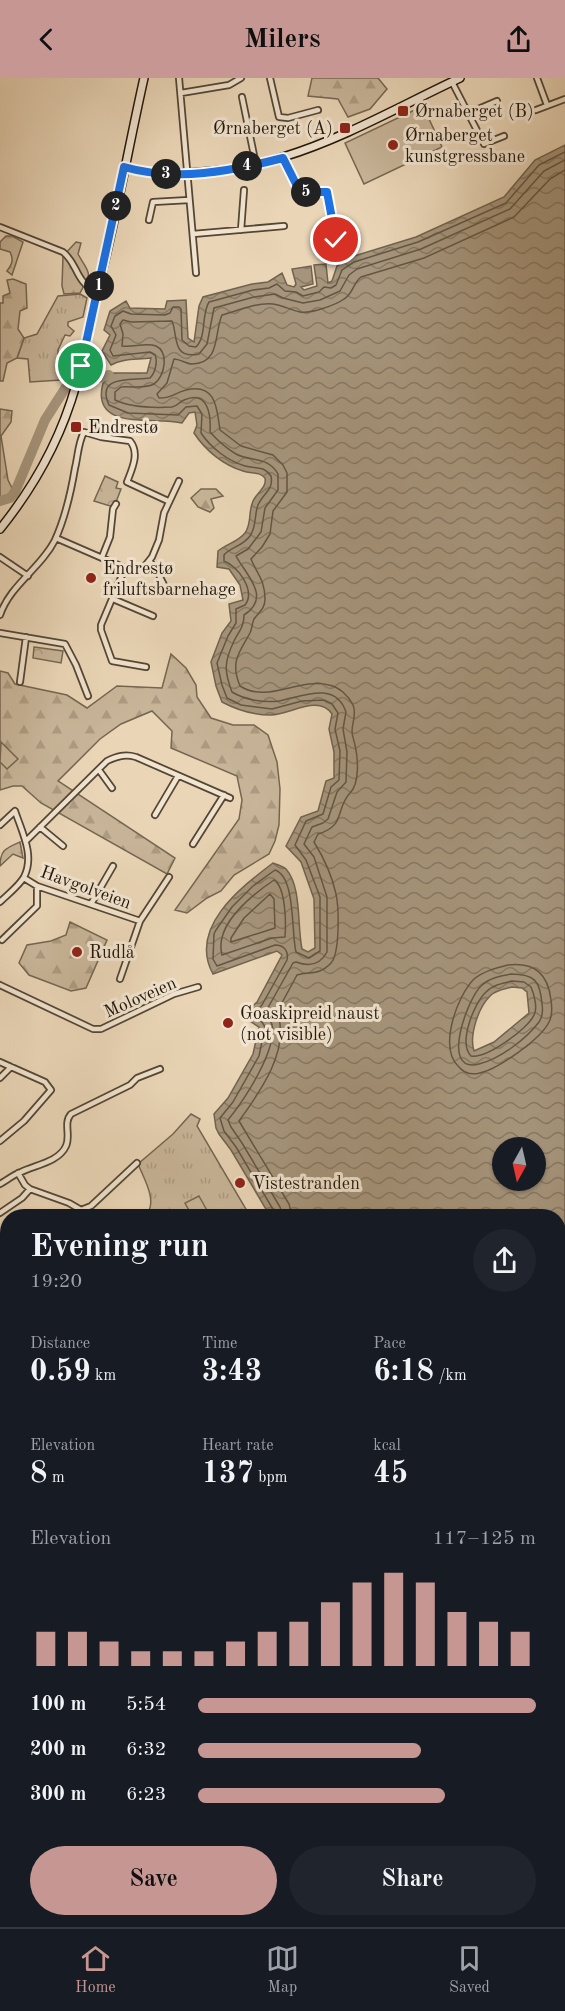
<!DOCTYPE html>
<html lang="en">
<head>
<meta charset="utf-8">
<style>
	body { margin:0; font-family:"Old Standard TT",serif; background:#20242c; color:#f1f3f6; height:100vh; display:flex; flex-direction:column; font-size:22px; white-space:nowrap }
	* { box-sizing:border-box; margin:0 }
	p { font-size:20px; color:#9ea1a6 }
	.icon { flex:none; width:33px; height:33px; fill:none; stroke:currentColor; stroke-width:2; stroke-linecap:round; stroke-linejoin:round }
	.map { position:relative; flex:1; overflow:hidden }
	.sheet { position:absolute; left:0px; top:1131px; width:566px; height:718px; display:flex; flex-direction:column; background:#171b24; border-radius:24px 24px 0 0; box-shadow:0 2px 4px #0004 }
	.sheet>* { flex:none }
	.needle { width:39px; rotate:188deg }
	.tools { position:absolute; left:492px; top:1059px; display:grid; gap:12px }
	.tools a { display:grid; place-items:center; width:54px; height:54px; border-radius:50%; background:#171b24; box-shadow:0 2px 4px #0004; font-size:30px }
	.pin { position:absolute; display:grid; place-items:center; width:51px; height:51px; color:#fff; margin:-26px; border:3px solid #fff; border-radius:50%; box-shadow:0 2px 6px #0007 }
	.km { position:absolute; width:30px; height:30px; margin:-15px; border-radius:50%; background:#222; color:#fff; font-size:16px; line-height:30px; text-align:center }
	.round { display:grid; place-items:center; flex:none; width:63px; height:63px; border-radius:32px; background:#20242c }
	.overview { display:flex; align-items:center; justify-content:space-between; height:102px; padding:0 30px }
	h1 { font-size:33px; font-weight:700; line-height:45px }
	.stats { display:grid; grid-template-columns:repeat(3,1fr); gap:9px; height:102px; padding:6px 30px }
	.stats div { display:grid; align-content:center }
	.stats b { font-size:30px; font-weight:700 }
	.stats small { font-size:16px; font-weight:400 }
	.stats p { font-size:16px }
	.chart { height:168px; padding:12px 30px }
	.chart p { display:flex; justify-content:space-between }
	.chart svg { width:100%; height:108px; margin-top:6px; stroke:#c59692; stroke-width:6 }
	.cta { display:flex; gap:12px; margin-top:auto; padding:12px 30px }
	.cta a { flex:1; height:69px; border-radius:36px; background:#c59692; color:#111; font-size:24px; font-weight:700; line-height:69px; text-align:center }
	.cta a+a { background:#20242c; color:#f1f3f6 }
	ul { padding:0 30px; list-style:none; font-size:20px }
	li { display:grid; grid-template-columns:96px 72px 1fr; align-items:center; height:45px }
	li i { height:15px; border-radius:8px; background:#c59692 }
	header { display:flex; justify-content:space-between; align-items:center; height:78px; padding:0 30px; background:#c59692; color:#111; font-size:27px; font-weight:700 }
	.menu { display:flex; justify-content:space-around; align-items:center; height:84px; border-top:2px solid #363941; background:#171b24; font-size:16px; color:#9ea1a6 }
	.menu a { display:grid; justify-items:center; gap:3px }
	.menu .on { color:#c59692 }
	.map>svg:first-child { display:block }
	.grass { fill:url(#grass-tufts); stroke:#756651; stroke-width:1.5 }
	.forest { fill:url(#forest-firs); stroke:#756651; stroke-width:1.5 }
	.park { fill:url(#park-crowns); stroke:#756651; stroke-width:1.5 }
	.pitch { fill:#c8b599; stroke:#756651; stroke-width:1.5 }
	.water { fill:url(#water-waves); stroke:#71624e; stroke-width:1.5; fill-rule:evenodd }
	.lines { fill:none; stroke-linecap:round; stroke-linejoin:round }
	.shore { stroke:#645642; stroke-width:1.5 }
	.river { stroke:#a6957c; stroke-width:10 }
	.minor-casing { stroke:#544634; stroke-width:8 }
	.secondary-casing { stroke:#221609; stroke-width:10 }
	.minor { stroke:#f1e4d0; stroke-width:4.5 }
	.secondary { stroke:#f1e4d0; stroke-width:7 }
	.route-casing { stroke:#fff; stroke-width:12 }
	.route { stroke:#1a73e8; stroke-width:8 }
	.poi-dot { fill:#8f2418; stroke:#f1e4d0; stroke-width:2 }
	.labels { text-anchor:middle; stroke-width:6; stroke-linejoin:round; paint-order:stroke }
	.poi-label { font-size:18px; fill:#221609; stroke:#f1e4d0; text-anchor:start }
	.street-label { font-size:18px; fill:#221609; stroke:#f1e4d0 }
</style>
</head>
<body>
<header><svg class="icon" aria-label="back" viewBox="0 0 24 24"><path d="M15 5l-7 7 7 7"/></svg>Milers<svg class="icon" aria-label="share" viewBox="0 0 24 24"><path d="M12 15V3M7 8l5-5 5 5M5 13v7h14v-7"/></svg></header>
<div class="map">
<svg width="565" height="1849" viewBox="0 0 565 1849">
	<defs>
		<pattern id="grass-tufts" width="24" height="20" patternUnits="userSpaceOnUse" patternTransform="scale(1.5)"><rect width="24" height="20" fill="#c8b599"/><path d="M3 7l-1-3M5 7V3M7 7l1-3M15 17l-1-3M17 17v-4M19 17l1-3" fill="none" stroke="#ac9b82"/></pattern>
		<pattern id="forest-firs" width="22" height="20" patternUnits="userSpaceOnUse" patternTransform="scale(1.5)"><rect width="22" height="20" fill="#c8b599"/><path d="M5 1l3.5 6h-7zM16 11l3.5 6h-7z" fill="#ac9b82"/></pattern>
		<pattern id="park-crowns" width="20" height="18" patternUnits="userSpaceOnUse" patternTransform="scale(1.5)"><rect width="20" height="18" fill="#c8b599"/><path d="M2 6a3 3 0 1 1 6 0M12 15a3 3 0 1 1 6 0" fill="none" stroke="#ac9b82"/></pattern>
		<pattern id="water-waves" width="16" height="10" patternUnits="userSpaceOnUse" patternTransform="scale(1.5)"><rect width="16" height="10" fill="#a6957c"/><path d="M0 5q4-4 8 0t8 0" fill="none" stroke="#877964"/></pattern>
	</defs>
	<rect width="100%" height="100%" fill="#ead6b7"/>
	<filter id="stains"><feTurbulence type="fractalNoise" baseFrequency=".00333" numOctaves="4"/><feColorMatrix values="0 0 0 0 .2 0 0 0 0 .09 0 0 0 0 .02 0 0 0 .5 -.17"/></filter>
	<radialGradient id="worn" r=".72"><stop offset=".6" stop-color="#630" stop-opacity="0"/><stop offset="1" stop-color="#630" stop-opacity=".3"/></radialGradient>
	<!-- grass -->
	<path class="grass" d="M80,216l7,4 -4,19 -15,5v4l6,5 -4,5 -5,-1 -7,15v6l3,3 9,-2 -2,17 -7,6 -31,2 -2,-23 -11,-1 7,-20 13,-4 21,-38z
		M191,1036l9,5 -3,7 53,90h-105c14,-13 -1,-37 -7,-52l35,-30z"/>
	<!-- forest -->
	<path class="forest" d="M312,0h66l9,11 -17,20 -22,8 -10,-18 -30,-3z
		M6,158h6l11,6 -11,33 -5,-4c5,-7 7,-11 3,-19l-10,-3v-7z
		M76,164l5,1 -3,11c12,22 15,16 2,39l-16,1 -2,-8 1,-30z
		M13,201l13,5 1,24 -7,3 -2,18 6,9 -7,20 -10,5 -4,18h-3v-78h3v-7l7,-3 -3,-13z
		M0,331l12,2 -1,11 -10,14 7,44 4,8 -2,5 -10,7z
		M201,411h15l7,7 -12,3 3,9 -4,4 -12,-5 -7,-9z
		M171,576l15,14 10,17 1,12 14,21 22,7h21l14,10 9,27 3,27 -1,36 -4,16 -6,13 -35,21 -13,16 -14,7 -20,15 -12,-3 64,-91 3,-19 -5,-24 -66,-28 1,-17 -20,-20 -31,13 -21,15 -42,42 117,77 -8,16 -126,-71 -19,-17h-9l-13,4v-119l8,2 7,11 52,11 20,13 30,-22 45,2z
		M20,764l3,16 -10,-4 -13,12c0,-16 6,-18 20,-24z
		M70,844l37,18 -21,48 -15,3 -42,-16 -10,-12 8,-18 24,-4 15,-6z"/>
	<!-- park -->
	<path class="park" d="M105,398l13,6 -2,6 5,1 -5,13 -6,4 -16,-5z
		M34,569l29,4 -2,12 -28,-5z"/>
	<!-- pitch -->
	<path class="pitch" d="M423,28l19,41 -78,37 -19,-41z
		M1,664l17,17 -11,10 -7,-7z
		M199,1118l11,20h-18l-7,-13z"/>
	<!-- water -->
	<path class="water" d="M565,67v1129h-4l-1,14 -2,1v-73h-288l-39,-66 -12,-16 -3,-6 -2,-14 14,-16 25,-44 6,-27 -14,-9 1,-6 11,-10 25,-47 -5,-4 -64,23c-25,-46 27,-86 60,-111 5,2 10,3 13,6 16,18 11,57 16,80l6,3 7,-4 -1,-49 -13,-37 -15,-16 15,-29 17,-6 8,-30 8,-3v-26l-5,-23 3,-15c-14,-20 -42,1 -61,1 -18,0 -34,-5 -49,-13l-6,-16 -5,-24 11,-29 9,-12 -2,-17 14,-4 -3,-15 -11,-16 -12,-2 1,-16c8,-7 20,-9 27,-18 7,-10 3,-21 8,-32 4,-9 14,-13 12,-23 -6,-7 -14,-4 -22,-7 -20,-6 -38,-21 -49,-38l3,-8 -2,-13 -6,1 -7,10c-28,-7 -92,9 -79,-40l7,-5 -1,-5h38l4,-15c-14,2 -28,0 -40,7l-9,-14 8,-16 -6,-5 6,-19 16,-10 4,7 35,1 2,-8 19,-1 2,38 6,4 5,-36 4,-9 49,-13 16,-2 14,-9 5,12 7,2 2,-3 -4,-15 19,-3 2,18 -12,3 3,3 13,-4 -3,-21 12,-1 2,19 4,-2 5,-15 14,-9 65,-20 88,-40 31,-37zM512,909l10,1 5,4 2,21 -35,29 -20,9c-5,-15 4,-43 16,-55 5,-6 15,-7 22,-9zM502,1070h34v32h-34z"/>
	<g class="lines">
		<!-- shore -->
		<path class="shore" d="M274,802c12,7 12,44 11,57l-13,1 -50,17c-8,-30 30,-60 52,-75z
			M270,816l4,5 1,29 -44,14v-4l13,-20z
			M508,887c27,-3 40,9 43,35 1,7 2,15 -2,22 -8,17 -51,47 -69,51 -8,2 -16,0 -21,-6 -21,-19 -2,-71 15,-88 10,-8 22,-11 34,-14z
			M511,896c24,0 29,7 31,30 1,6 1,12 -3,18 -13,17 -39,37 -60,42 -40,10 -11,-66 2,-78 8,-8 19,-10 30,-12z
			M512,903l12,1 7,5c3,7 7,22 3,28 -6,14 -48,44 -63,41 -13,-13 3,-53 15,-64 7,-7 17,-9 26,-11z
			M275,1138l-1,-5 -38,-64 -12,-16 -4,-13 13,-16 26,-46 6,-29 -3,-5 -8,-5 -1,-3 9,-9 25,-45c2,-9 -3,-15 -12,-15l-58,21 -4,-7 1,-25 2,-4 16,-23 21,-21 22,-16c21,7 16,63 21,82l13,6 11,-7v-54l-14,-37 -11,-15 11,-24 17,-7 8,-27 8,-7 1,-29 -5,-22 3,-16 -6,-9 -8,-4 -22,1 -30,8 -31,-4 -14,-7 -5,-13 -5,-22 11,-27 8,-13v-14l9,-4c11,-14 -7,-39 -21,-44v-6c7,-8 19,-9 26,-19 7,-10 4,-21 8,-31 5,-12 16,-15 13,-29 -8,-11 -15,-7 -26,-10 -17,-5 -34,-18 -44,-33l1,-19 -5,-8 -11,1 -8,8 -50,-2 -19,-8c-14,-31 24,-24 41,-27 5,-5 8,-16 5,-23l-5,-3 -37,4 -3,-6 6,-15 -5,-9 4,-10 8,-5 8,3 34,1 5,-2 3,-6h6l2,2 1,31 7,6 7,1c11,-11 5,-32 13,-45l44,-12 16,-2 8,-4 8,7 11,1 7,4 16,-4 5,-5 7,1 5,-3 6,-15 12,-8 64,-20 88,-39 33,-38 26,-13
			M283,1138l-3,-9 -38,-64 -11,-16 -3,-7c16,-20 49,-69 44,-95 -1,-5 -5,-9 -7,-12l28,-50 3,-1c13,5 24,3 31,-10v-55l-13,-40 -10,-13 8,-17 11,-4 5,-4 9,-27 9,-10 1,-30 -4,-23 3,-17c-11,-32 -45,-15 -67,-11 -15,2 -34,-1 -47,-9 -8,-21 -8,-30 2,-51 5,-10 10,-14 10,-26 28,-18 2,-40 -8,-59l12,-7 13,-17 4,-24 13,-18v-16c-10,-18 -27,-12 -42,-20 -10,-6 -18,-13 -26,-22 1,-15 -1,-43 -26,-32 -5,2 -6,6 -12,7 -18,1 -40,1 -57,-7v-8l6,-5c9,-1 25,2 33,-3 11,-7 15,-32 2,-38 -10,-4 -24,2 -34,0l1,-12 -3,-10 3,-4 8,2 41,-1c6,13 -1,39 27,33l8,-10 7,-36 40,-11 21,-3 8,4 20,5 17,-3 20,-9 9,-16 8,-6 64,-20 89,-40 34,-38 21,-11
			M292,1138l-3,-12 -50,-83c21,-29 52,-72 38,-109l20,-37c13,-4 22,1 34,-12 9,-10 8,-55 5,-69 -4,-18 -12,-36 -22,-52l4,-8c28,-8 17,-25 32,-41 10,-10 8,-35 5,-48 -1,-5 -3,-9 -3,-14 0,-9 5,-17 1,-26 -5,-10 -14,-18 -24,-20 -30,-8 -61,19 -89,1 -10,-24 -1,-33 10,-53 2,-4 2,-10 4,-14 5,-7 11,-10 11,-20 0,-19 -8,-25 -14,-40l11,-12 8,-13 3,-23 14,-19v-19l-4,-8 -10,-10 -32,-9 -21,-16c-3,-19 -3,-48 -34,-40 -12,3 -13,8 -27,8l-2,-4 10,-11 7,-24c6,0 12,5 18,5 29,0 22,-32 30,-49 15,-4 35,-13 51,-11 8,1 18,6 27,8 10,2 36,-7 44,-13 9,-5 9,-16 17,-22l63,-19 90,-41 36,-38 15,-9"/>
		<!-- river -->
		<path class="river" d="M0,423l10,-3 5,-6 30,-72 21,-33 43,-12"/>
		<!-- minor casing -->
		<g class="minor-casing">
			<path id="minor" d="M179,0l17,195
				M270,0l9,39 9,1 30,-8
				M537,0l10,27
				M452,4l32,62 20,-8
				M181,15l48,-8 12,-7
				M242,19l14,68
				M536,32l29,-11
				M469,35l28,-12
				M283,80l17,34h27l11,57
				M149,142l4,-18 36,-2
				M0,149l63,25c16,13 11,29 34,40
				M241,152l3,-40
				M193,156l91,-8
				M56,460l69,30 13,1 6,-2 8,-10 7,-17 5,-27 15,-32
				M0,479l28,19
				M102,479l8,-20 3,-28 3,-5
				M150,484l7,9 10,20
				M125,490l-24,57v5l11,31 34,6
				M113,521l40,17
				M0,537c10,-30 41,-47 55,-75 10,-22 16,-48 20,-72 3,-12 3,-25 9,-36l17,5 29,4c10,12 2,28 -3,41l41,19
				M0,555l65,11 11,21 12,31
				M20,604l6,-45
				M99,692l13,18
				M155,737l23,-39
				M0,747l15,-14c7,21 20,45 9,66 -5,9 -17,18 -24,25
				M40,749l23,19
				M26,763l81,-80c10,-5 18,-7 29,-4l94,41
				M193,766l31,-49
				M24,800l13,8 103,35
				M91,826l22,-38
				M2,862l35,-34v-20
				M120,901l20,-58 29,-44
				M0,907l93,44h8l73,-35 24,-7
				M0,984l45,20 6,8 -27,31 -24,20
				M0,1000l11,-11
				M18,1095l7,12 5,4 39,14 12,7 10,-4 46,-43
				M0,1106c7,-4 13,-9 21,-12 14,-7 38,-10 45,-26 5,-11 -3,-23 5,-32l59,-29 7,-7 23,-9
				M0,1135l22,-15 8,-9
				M0,1180l8,1
				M0,1230l8,-9
				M558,1377l7,1"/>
		</g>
		<!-- secondary casing -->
		<g class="secondary-casing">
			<path id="secondary" d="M124,89c26,8 52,8 78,5 27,-2 55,-6 81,-15 62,-19 119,-52 177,-79
				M0,451c34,-42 61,-91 76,-144 9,-31 13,-63 21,-93 19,-71 31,-143 47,-214
				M0,1281l8,2
				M0,1719l8,-8
				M558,1836l7,-2
				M523,1849l19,-7"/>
		</g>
		<!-- minor -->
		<use href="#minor" class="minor"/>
		<!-- secondary -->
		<use href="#secondary" class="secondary"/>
	</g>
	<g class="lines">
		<!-- route casing -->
		<g class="route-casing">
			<path id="route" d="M81,288l43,-199c52,15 108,4 159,-9l17,34h27l9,48"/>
		</g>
		<!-- route -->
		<use href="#route" class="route"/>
	</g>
	<!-- markers -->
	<g class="poi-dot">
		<rect x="397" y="27" width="12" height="12" rx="3"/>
		<rect x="339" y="44" width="12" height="12" rx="3"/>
		<circle cx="393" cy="67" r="6"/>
		<rect x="70" y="343" width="12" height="12" rx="3"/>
		<circle cx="91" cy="500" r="6"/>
		<circle cx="77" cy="874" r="6"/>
		<circle cx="228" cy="945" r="6"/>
		<circle cx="240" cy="1105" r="6"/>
	</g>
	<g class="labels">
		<!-- poi labels -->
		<g class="poi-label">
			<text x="415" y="39">Ørnaberget (B)</text>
			<text x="333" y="56" text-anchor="end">Ørnaberget (A)</text>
			<text x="405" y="63">Ørnaberget<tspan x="405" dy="21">kunstgressbane</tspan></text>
			<text x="88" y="355">Endrestø</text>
			<text x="103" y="496">Endrestø<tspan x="103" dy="21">friluftsbarnehage</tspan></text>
			<text x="89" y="880">Rudlå</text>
			<text x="240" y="941">Goaskipreid naust<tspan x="240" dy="21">(not visible)</tspan></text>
			<text x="252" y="1111">Vistestranden</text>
		</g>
		<!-- street labels -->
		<g class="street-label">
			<text transform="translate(86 809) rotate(20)" y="6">Havgolveien</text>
			<text transform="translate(140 919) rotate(-24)" y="6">Moloveien</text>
		</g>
	</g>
	<rect width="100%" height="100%" filter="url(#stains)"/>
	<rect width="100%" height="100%" fill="url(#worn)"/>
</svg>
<div class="tools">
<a><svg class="needle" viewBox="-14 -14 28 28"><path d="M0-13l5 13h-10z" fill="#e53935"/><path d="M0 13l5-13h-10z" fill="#9ea1a6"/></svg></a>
</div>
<div class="pin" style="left:81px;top:288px;background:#1e9e55"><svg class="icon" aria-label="arrive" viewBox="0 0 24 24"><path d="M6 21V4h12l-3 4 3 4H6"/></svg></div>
<div class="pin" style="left:336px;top:162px;background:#d93025"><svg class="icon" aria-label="check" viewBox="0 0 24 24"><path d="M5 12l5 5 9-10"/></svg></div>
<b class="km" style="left:99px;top:208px">1</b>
<b class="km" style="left:116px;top:128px">2</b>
<b class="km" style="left:166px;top:96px">3</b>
<b class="km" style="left:247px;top:88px">4</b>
<b class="km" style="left:306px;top:114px">5</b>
<section class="sheet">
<div class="overview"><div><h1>Evening run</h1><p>19:20</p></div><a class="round"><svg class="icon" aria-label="share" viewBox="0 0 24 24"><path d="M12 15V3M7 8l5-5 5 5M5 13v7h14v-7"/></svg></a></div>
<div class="stats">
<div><p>Distance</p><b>0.59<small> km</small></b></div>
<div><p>Time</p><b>3:43</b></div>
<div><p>Pace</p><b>6:18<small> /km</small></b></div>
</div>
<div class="stats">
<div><p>Elevation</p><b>8<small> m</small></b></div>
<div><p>Heart rate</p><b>137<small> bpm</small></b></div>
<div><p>kcal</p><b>45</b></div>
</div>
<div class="chart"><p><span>Elevation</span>117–125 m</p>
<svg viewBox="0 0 160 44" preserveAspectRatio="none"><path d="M5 44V30M15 44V30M25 44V34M35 44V38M45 44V38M55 44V38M65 44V34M75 44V30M85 44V26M95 44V18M105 44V10M115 44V6M125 44V10M135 44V22M145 44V26M155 44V30"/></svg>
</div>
<ul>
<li><b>100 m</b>5:54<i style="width:100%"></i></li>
<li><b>200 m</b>6:32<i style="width:66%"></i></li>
<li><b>300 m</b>6:23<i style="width:73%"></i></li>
</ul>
<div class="cta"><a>Save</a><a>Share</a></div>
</section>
</div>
<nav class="menu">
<a class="on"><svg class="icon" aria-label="home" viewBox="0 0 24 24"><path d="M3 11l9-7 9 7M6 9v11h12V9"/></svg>Home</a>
<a><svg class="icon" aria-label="map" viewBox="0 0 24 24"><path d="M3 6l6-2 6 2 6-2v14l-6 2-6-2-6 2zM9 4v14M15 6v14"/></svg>Map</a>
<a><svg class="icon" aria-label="saved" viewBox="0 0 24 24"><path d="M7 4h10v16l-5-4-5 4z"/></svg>Saved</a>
</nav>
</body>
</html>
